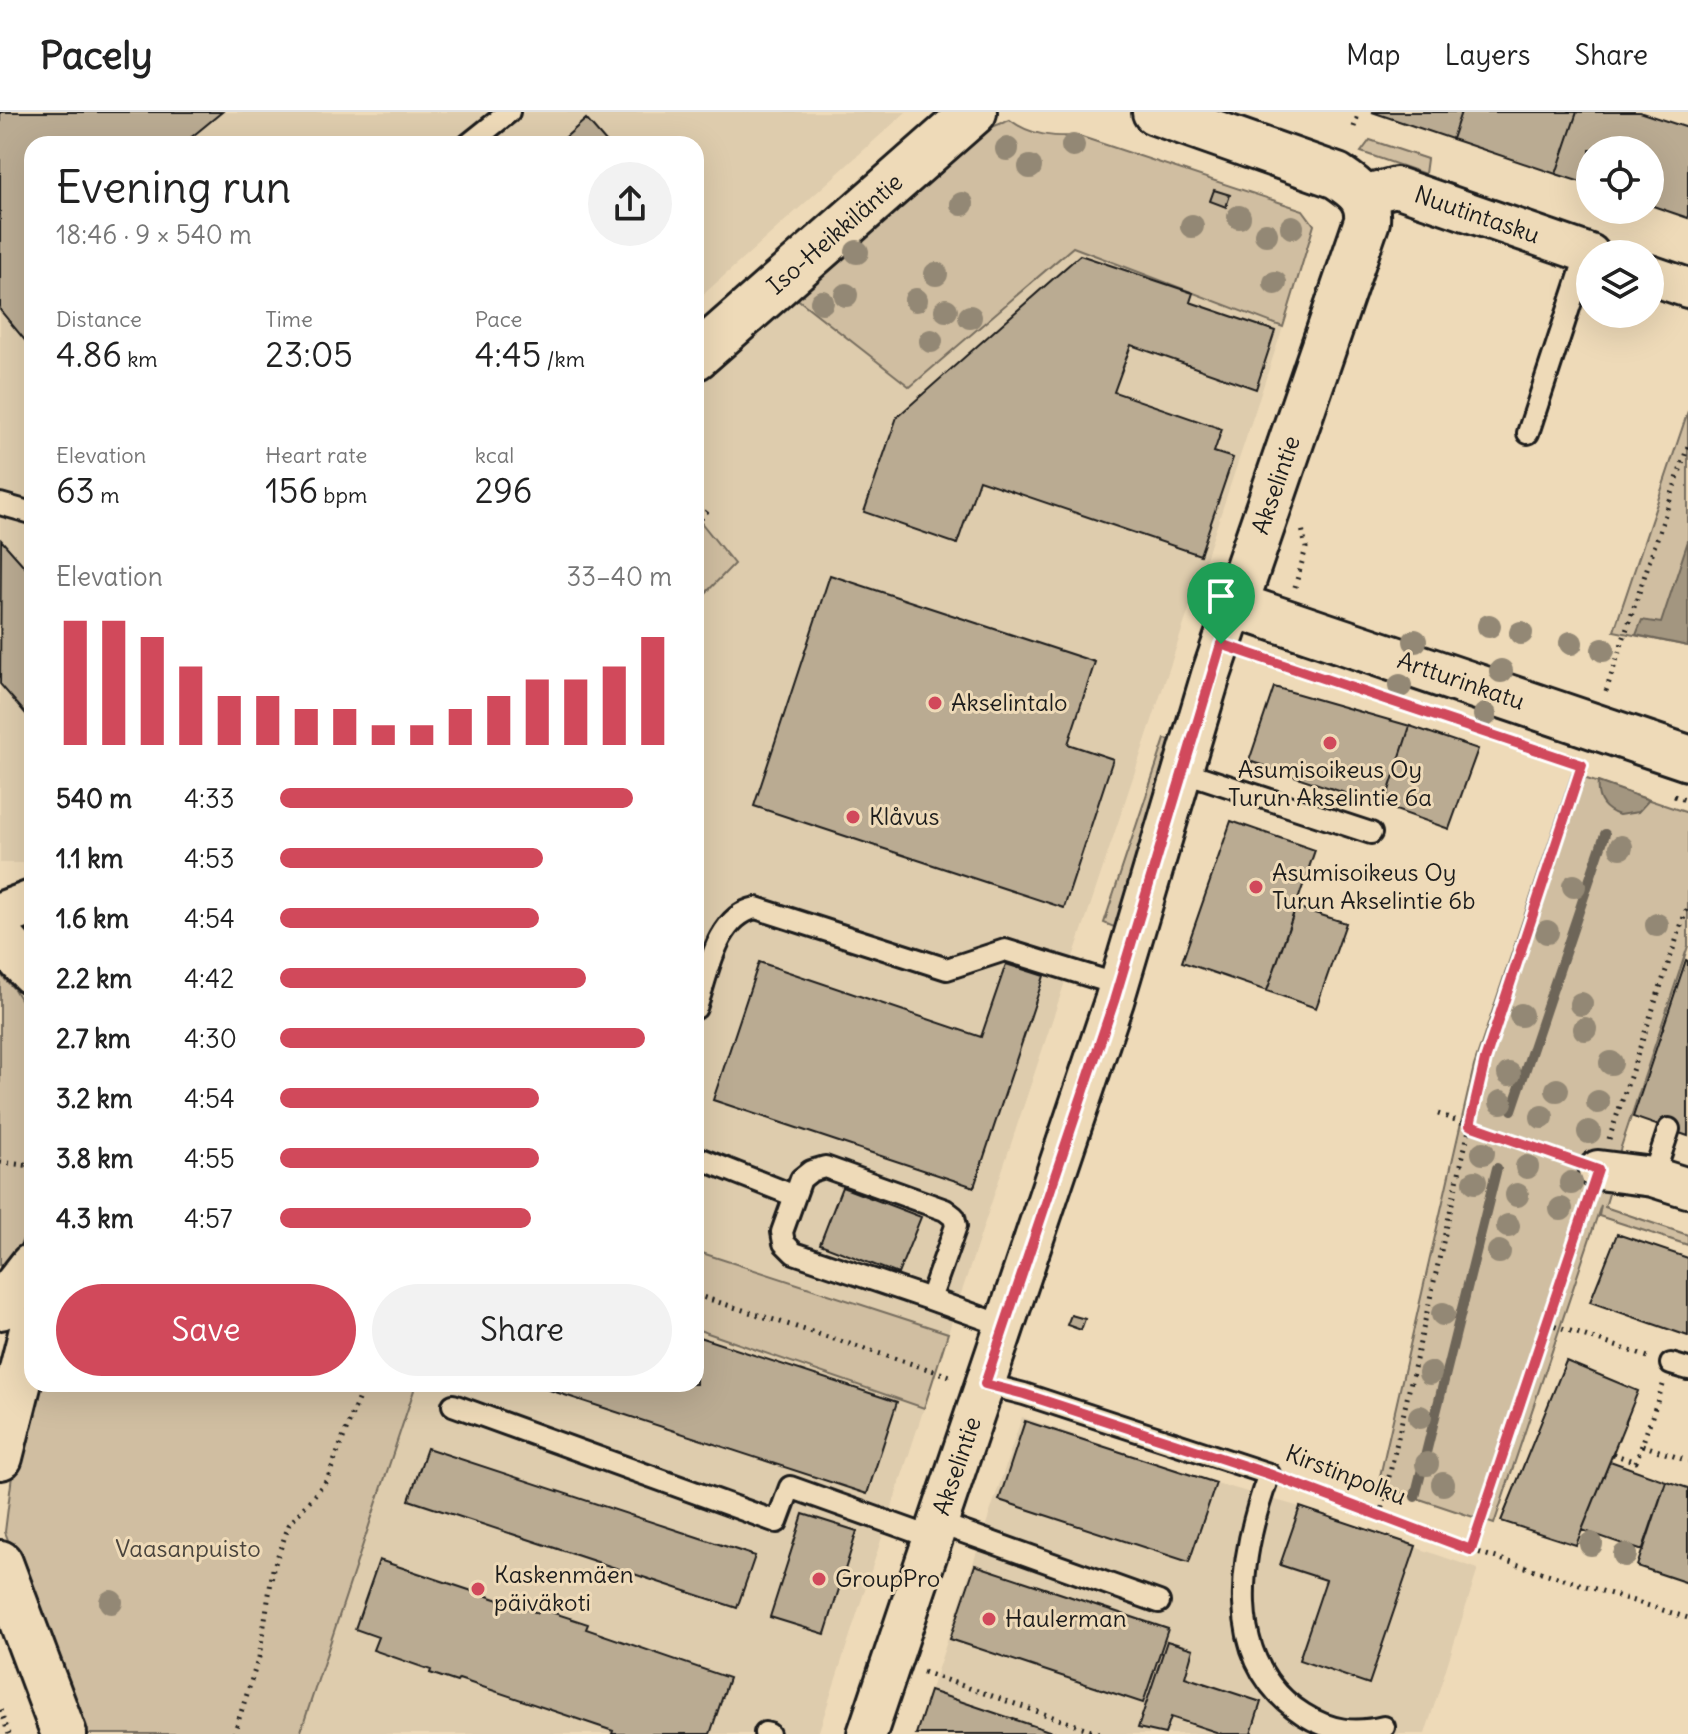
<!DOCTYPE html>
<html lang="en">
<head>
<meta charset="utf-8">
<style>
	body { margin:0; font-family:Delius,sans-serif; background:#f2f2f2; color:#222; height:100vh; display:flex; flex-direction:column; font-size:30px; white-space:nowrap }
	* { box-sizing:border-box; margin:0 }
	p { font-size:26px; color:#767676 }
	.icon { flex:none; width:44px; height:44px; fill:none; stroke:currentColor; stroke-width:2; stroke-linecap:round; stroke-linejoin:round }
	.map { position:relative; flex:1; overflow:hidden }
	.details { position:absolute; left:24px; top:24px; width:680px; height:1256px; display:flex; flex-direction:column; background:#fff; border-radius:24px; box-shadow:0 8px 32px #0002 }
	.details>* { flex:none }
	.tools { position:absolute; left:1576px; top:24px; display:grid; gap:16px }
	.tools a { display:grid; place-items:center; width:88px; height:88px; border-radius:50%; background:#fff; box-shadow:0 8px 32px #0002; font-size:40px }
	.pin { position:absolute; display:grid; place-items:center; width:68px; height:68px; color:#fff; margin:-82px -34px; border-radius:50% 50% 50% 0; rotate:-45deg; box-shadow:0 0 8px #0007 }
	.pin .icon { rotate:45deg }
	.round { display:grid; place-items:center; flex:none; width:84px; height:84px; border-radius:42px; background:#f2f2f2 }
	.overview { display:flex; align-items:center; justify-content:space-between; height:136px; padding:0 32px }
	h1 { font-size:44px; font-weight:600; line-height:60px }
	.stats { display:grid; grid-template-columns:repeat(3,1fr); gap:12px; height:136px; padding:8px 32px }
	.stats div { display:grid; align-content:center }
	.stats b { font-size:34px; font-weight:600 }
	.stats small { font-size:22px; font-weight:400 }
	.stats p { font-size:22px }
	.chart { height:224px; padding:16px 32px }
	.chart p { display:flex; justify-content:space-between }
	.chart svg { width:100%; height:144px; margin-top:8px; stroke:#d1495b; stroke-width:6 }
	.cta { display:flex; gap:16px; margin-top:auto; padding:16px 32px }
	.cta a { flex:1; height:92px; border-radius:48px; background:#d1495b; color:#fff; font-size:32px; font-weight:600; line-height:92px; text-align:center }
	.cta a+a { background:#f2f2f2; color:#222 }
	ul { padding:0 32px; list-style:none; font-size:26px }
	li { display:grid; grid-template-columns:128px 96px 1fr; align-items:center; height:60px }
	li i { height:20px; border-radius:10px; background:#d1495b }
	header { display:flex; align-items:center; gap:48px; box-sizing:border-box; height:112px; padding:0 40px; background:#fff; border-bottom:2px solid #e0e0e0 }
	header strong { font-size:38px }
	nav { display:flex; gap:44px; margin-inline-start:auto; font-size:28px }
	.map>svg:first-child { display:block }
	.built { fill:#deccad }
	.green { fill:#d0bea1; stroke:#766d5e; stroke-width:2 }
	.water { fill:#a39680; stroke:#6d6558; stroke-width:2 }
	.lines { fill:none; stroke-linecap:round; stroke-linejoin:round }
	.stream { stroke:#6d6558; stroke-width:10 }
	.building { fill:#baab92; stroke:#1c1c1c; stroke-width:2 }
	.service-casing { stroke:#1c1c1c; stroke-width:26 }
	.minor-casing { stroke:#1c1c1c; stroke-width:44 }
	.tertiary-casing { stroke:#1c1c1c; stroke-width:50 }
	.path { stroke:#1c1c1c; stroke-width:5; stroke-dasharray:2 6; stroke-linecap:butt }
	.service { stroke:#eedab8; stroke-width:20 }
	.minor { stroke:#eedab8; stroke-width:38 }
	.tertiary { stroke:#eedab8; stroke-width:44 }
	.tree { fill:#938874 }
	.route-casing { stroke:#fff; stroke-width:16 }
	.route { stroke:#d1495b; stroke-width:10 }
	.poi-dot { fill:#d1495b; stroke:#eedab8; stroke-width:3 }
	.labels { text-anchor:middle; stroke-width:6; stroke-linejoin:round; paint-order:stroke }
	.street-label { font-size:24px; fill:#1c1c1c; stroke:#eedab8 }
	.poi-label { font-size:24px; fill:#1c1c1c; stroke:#eedab8; text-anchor:start }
	.park-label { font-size:24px; fill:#49443d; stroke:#eedab8 }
</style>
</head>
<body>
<header>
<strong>Pacely</strong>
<nav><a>Map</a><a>Layers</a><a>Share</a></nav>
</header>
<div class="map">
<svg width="1688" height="1622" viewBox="0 0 1688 1622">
	<rect width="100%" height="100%" fill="#eedab8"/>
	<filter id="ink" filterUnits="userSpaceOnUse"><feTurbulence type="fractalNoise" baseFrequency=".0125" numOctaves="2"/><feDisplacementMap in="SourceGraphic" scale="16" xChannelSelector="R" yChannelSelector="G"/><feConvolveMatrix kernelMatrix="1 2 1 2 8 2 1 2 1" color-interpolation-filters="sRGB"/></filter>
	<g filter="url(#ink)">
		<!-- built -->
		<path class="built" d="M0,0h906l-210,189v-157h-664v716l-9,3h-23z
			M1073,134l210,81 -335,1006 -252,-82v-648l38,-39 -38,-48v-138l95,-84 119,92z
			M696,1217l228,79 -106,326h-518l116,-350h280z
			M1022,1305l194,66 84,24 178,62 -53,165h-509z"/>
		<!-- green -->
		<path class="green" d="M1010,8c21,16 44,17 69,16l224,74 11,15 -31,102 -210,-80 -163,140 -119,-93 193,-164z
			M1370,28l57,19 -2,15 -64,-22z
			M1688,299v235l-74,-15z
			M696,404l38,48 -38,39z
			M1165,627l5,1 -15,71 -36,118 -15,-6z
			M1572,662l116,39v133l-79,237 3,1 -7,23 83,28v10l-89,-29 2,-11 -107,319 -116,-39 96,-419z
			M0,862l14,15 18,30v200l-19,42 -13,17z
			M696,1139l252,82 -24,75 -228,-79z
			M32,1272h384l-116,350h-219l-76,-202 14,-113z"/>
		<!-- water -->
		<path class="water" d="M1688,429v105l-52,-11 6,-15 19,3z
			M1598,670l51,18 -11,12 -19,3c-15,-5 -23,-16 -21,-33z"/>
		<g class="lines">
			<!-- stream -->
			<path class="stream" d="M1512,998l93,-276
				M1415,1385l82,-329"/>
		</g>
		<!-- building -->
		<path class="building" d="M0,0h222l-39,32h-151v205l-32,-39z
			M1372,0h89l-9,27z
			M1461,0h116l-21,62 -104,-35z
			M1577,0h62l49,16v90l-38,-13v-55h-60v35l-34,-11z
			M586,7l21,24 -49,1z
			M1214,78l16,5 -4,12 -16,-6z
			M1080,143l113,38 -3,9 85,29 -19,58 -125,-44 -17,47 108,37 -8,23 19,6 -33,97 -221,-75 -22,64 -93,-32 33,-95z
			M1,428l31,35v146l-32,-37z
			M830,463l265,87 -27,82 45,15 -49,149 -310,-102z
			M1274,575l136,39 -26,80 -135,-45z
			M1410,614l68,23 -29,80 -65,-23z
			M1231,709l84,29 -48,141 -85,-29z
			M1296,795l50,16 -30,85 -49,-17z
			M1686,848l2,1v175l-55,-19z
			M759,850l222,75 25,-73 38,12 -70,211 -261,-87z
			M842,1075l79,30 -23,57 -78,-30z
			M1617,1122l71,24v78l-98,-34z
			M1071,1203l14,4 -4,11 -14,-5z
			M696,1224l201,66 -30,92 -336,-110h165z
			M1566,1249l72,30 -62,154 -75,-24z
			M1025,1309l191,62 -27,79 -190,-62z
			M427,1336l328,108 -18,52 -328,-108z
			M1610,1349l56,20 -23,70 -61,-21z
			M1666,1369l22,7v95l-51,-17z
			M1300,1395l116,39 -47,138 -70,-24 27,-80 -46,-15z
			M803,1402l54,17 -32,103 -55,-17z
			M379,1448l159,53 1,-5 49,16 -2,5 143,49 -19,56h-98l1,-3 -154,-52 -2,3 -27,-9 1,-3 -58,-20 5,-13 -23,-8z
			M975,1453l193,64 -25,74 -193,-64z
			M1167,1529l26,8 -8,28 76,25 -10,32h-29l-51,-17 -6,17 -27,-6z
			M930,1579l128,43h-142z"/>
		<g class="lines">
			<!-- service casing -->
			<g class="service-casing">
				<path id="service" d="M469,32l40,-32
					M1528,321l59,-180
					M0,392l32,9
					M1182,659l189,62
					M696,896c12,-34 20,-92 60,-100l191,61 58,-19 114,35
					M696,1045l99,39
					M825,1055l120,43 9,7 2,9 -26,73 -136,-46 -10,-10 -2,-11 19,-53 10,-8z
					M1653,1065l16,-48
					M930,1187l75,27
					M1671,1252l17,5
					M985,1272l39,10 245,80c-29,79 -49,187 34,240 27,17 51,20 81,13
					M453,1293l324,117 13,-35 143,51
					M938,1411l221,79
					M765,1621l4,1"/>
			</g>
			<!-- minor casing -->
			<g class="minor-casing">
				<path id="minor" d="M1362,84l34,-9 194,67
					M1650,163l38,13
					M1598,1058l55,7 35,11
					M867,1622l247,-733 97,-326 24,-70"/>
			</g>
			<!-- tertiary casing -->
			<g class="tertiary-casing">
				<path id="tertiary" d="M1155,0l182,64c18,12 32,21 30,45l-132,384 453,153
					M696,245l278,-245
					M0,803l32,-12
					M0,825l32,35
					M0,1195l32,-41
					M0,1345l32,-127
					M0,1451l64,171"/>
			</g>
			<!-- path -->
			<path class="path" d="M1354,15l5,-15
				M696,413l12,-15
				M1295,475l11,-39 -4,-20
				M1253,543l316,106
				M1606,579l82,-245
				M1674,684l14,5
				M1438,1002l131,45
				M1609,1027l79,-234
				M0,1050l32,4
				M696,1183l257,82
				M1547,1211l101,34
				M1663,1273l-21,60 46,16
				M1613,1342l23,8 6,-17
				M1292,1370l179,68 217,68
				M1380,1404l105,-456 98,-300
				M1471,1438l117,-349
				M923,1560l179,62
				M0,1598l9,24
				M234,1622l25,-77 14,-88 16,-44 38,-45 37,-96"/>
			<!-- service -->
			<use href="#service" class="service"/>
			<!-- minor -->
			<use href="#minor" class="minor"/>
			<!-- tertiary -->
			<use href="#tertiary" class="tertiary"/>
		</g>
		<!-- trees -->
		<g class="tree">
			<circle cx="1073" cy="34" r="12"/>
			<circle cx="1007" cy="37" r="12"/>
			<circle cx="1030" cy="55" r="12"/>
			<circle cx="962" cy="92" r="12"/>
			<circle cx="1239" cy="105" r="12"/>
			<circle cx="1192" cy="114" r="12"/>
			<circle cx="1292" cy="115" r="12"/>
			<circle cx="1266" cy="122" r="12"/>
			<circle cx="857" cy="140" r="12"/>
			<circle cx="936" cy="162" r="12"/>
			<circle cx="1275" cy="171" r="12"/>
			<circle cx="846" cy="183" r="12"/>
			<circle cx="916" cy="188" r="12"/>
			<circle cx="822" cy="190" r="12"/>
			<circle cx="946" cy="198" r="12"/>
			<circle cx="970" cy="205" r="12"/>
			<circle cx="931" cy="229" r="12"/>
			<circle cx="1489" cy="514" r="12"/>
			<circle cx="1521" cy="521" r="12"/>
			<circle cx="1415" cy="529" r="12"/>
			<circle cx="1571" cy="531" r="12"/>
			<circle cx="1603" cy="538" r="12"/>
			<circle cx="1501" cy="559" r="12"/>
			<circle cx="1400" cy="574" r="12"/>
			<circle cx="1485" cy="603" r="12"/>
			<circle cx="1621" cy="735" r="12"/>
			<circle cx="1574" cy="774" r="12"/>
			<circle cx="1657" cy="813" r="12"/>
			<circle cx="1547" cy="820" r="12"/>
			<circle cx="1581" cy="892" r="12"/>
			<circle cx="1521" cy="903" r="12"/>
			<circle cx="1585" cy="917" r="12"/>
			<circle cx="1611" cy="951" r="12"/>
			<circle cx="1509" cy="962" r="12"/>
			<circle cx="1557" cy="978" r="12"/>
			<circle cx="1501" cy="990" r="12"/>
			<circle cx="1598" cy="990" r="12"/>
			<circle cx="1542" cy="1005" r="12"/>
			<circle cx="1589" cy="1020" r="12"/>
			<circle cx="1483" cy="1041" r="12"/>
			<circle cx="1527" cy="1055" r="12"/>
			<circle cx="1475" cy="1070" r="12"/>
			<circle cx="1571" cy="1071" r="12"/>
			<circle cx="1517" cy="1083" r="12"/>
			<circle cx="1561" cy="1097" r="12"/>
			<circle cx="1508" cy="1114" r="12"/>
			<circle cx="1499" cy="1140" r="12"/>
			<circle cx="1443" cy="1202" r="12"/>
			<circle cx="1430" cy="1261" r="12"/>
			<circle cx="1420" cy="1305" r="12"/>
			<circle cx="1427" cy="1352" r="12"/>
			<circle cx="1443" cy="1372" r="12"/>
			<circle cx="1591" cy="1432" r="12"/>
			<circle cx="1625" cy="1443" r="12"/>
			<circle cx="111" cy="1490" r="12"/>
		</g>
	</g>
	<g class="lines" filter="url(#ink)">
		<!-- route casing -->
		<g class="route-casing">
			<path id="route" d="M1221,532l361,121 -97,295 -15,65 128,45 -127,380 -202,-76 -245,-80 -39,-10 129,-383z"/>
		</g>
		<!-- route -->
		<use href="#route" class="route"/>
	</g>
	<!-- markers -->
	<g class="poi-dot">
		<circle cx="935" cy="591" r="8"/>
		<circle cx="1330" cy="631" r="8"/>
		<circle cx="853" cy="705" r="8"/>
		<circle cx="1256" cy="775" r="8"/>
		<circle cx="819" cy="1467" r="8"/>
		<circle cx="478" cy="1477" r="8"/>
		<circle cx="989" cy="1507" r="8"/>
	</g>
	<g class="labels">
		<!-- street labels -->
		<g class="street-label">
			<text transform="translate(1477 103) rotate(19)" y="8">Nuutintasku</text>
			<text transform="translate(835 122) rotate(-41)" y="8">Iso-Heikkiläntie</text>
			<text transform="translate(1276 373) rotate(-71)" y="8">Akselintie</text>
			<text transform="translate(1461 569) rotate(19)" y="8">Artturinkatu</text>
			<text transform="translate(957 1354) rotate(-71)" y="8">Akselintie</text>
			<text transform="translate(1346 1363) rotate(21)" y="8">Kirstinpolku</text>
		</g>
		<!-- poi labels -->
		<g class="poi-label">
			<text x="951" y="599">Akselintalo</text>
			<text x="1330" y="666" text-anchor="middle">Asumisoikeus Oy<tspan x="1330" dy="28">Turun Akselintie 6a</tspan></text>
			<text x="869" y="713">Klåvus</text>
			<text x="1272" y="769">Asumisoikeus Oy<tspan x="1272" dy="28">Turun Akselintie 6b</tspan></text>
			<text x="494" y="1471">Kaskenmäen<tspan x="494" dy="28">päiväkoti</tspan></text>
			<text x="835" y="1475">GroupPro</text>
			<text x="1005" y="1515">Haulerman</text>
		</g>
		<!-- park labels -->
		<g class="park-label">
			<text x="188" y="1445">Vaasanpuisto</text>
		</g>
	</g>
</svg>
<div class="tools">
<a><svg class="icon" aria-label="locate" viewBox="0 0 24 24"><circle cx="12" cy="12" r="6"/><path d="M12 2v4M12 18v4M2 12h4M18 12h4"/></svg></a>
<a><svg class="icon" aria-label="layers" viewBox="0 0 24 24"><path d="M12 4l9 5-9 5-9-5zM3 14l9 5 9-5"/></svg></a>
</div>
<div class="pin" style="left:1221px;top:532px;background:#1e9e55"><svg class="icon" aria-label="arrive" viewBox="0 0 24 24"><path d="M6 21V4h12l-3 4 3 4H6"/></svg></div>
<section class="details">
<div class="overview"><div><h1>Evening run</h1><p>18:46 · 9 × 540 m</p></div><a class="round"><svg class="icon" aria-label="share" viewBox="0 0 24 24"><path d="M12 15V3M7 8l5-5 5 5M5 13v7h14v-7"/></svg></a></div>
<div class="stats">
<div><p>Distance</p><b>4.86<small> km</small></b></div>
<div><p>Time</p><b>23:05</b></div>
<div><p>Pace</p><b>4:45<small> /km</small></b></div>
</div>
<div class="stats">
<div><p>Elevation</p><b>63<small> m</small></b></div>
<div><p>Heart rate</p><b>156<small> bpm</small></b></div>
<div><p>kcal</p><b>296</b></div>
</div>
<div class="chart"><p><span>Elevation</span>33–40 m</p>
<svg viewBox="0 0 160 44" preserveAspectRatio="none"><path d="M5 44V6M15 44V6M25 44V11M35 44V20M45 44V29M55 44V29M65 44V33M75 44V33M85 44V38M95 44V38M105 44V33M115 44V29M125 44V24M135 44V24M145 44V20M155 44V11"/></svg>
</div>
<ul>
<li><b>540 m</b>4:33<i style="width:90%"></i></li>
<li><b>1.1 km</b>4:53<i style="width:67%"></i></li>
<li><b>1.6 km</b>4:54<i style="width:66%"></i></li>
<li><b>2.2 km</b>4:42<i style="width:78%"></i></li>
<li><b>2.7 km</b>4:30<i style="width:93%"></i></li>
<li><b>3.2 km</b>4:54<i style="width:66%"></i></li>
<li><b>3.8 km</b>4:55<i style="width:66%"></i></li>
<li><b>4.3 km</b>4:57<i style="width:64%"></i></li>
</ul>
<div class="cta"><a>Save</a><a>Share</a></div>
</section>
</div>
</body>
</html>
